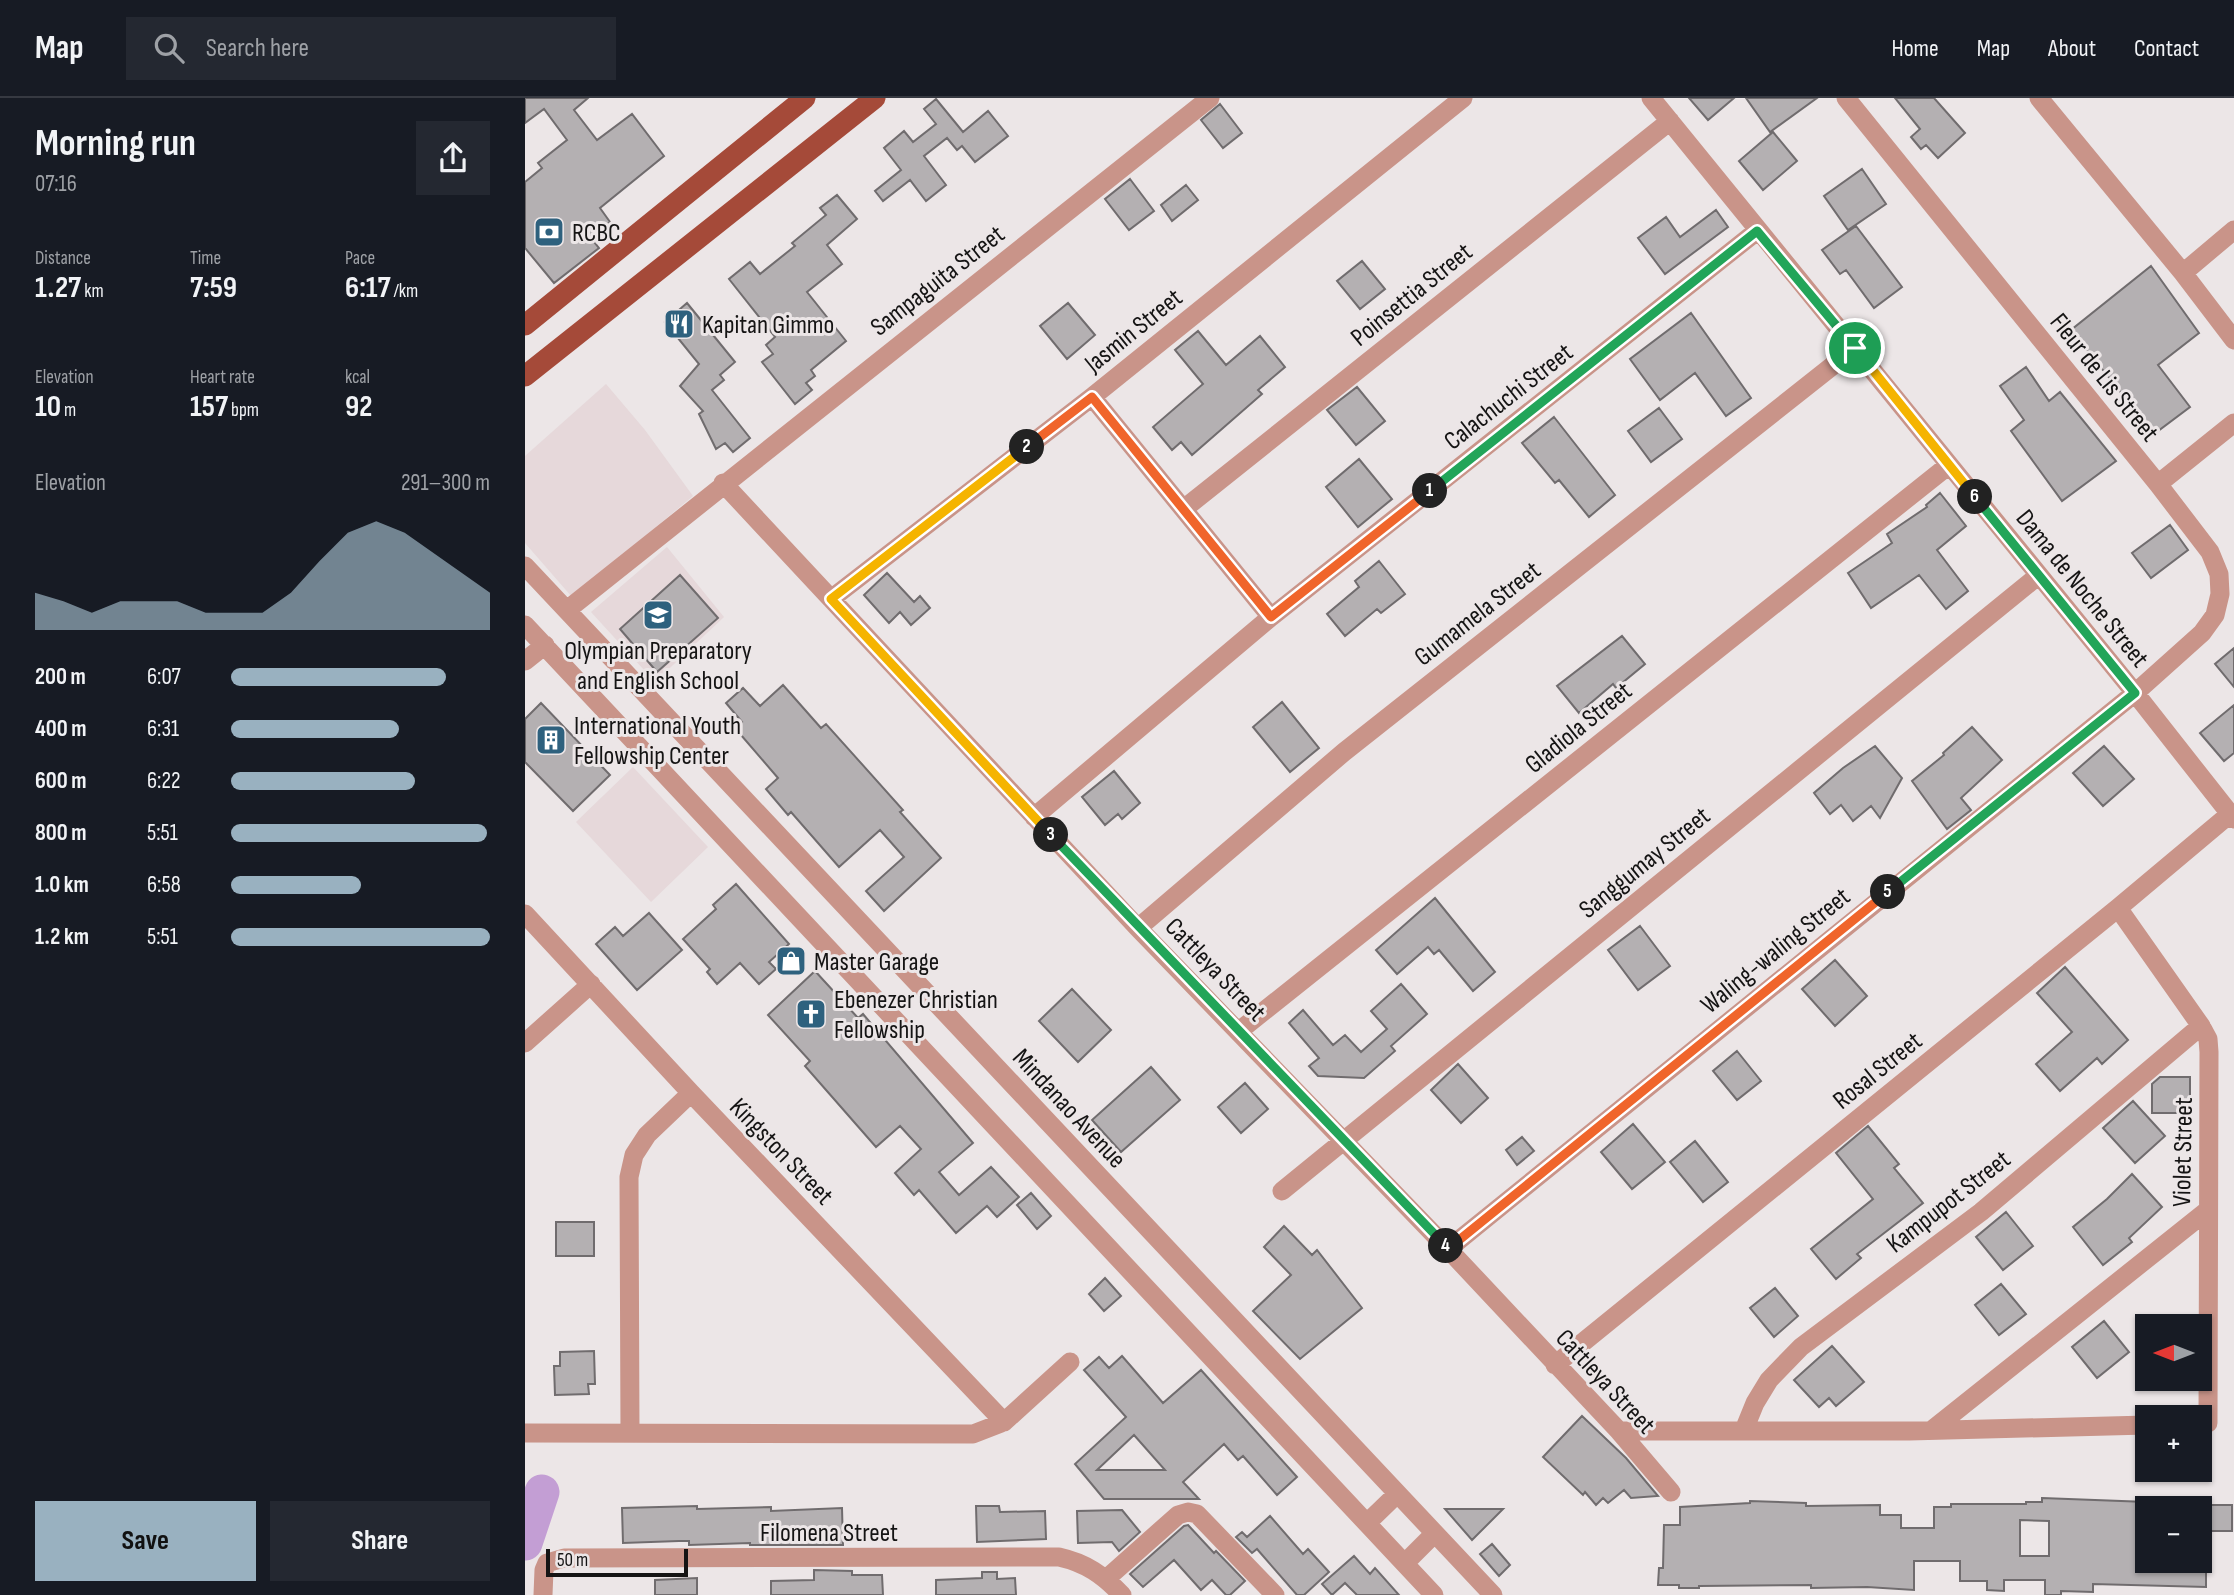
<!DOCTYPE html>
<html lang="en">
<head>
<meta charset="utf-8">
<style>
	body { margin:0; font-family:"Sofia Sans Condensed",sans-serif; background:#242831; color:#f1f3f6; height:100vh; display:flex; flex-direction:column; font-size:26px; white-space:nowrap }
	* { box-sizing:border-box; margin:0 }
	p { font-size:23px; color:#9ea1a6 }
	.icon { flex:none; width:38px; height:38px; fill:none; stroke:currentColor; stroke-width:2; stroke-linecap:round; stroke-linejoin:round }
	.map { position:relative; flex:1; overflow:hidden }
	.drawer { display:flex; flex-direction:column; background:#171b24; width:525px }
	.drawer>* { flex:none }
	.needle { width:46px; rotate:270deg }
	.fabs { position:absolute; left:1610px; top:1216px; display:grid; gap:14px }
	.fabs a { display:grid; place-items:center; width:77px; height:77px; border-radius:0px; background:#171b24; box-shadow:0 2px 5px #0004; font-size:35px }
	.scale { position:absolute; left:21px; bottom:18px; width:142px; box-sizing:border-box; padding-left:7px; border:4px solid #151414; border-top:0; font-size:19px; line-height:24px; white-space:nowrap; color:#151414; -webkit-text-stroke:5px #ece6e7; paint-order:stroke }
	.pin { position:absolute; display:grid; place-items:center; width:60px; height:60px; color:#fff; margin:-30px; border:4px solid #fff; border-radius:50%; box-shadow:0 2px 7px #0007 }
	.km { position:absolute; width:35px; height:35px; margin:-18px; border-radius:50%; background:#222; color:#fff; font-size:19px; line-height:35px; text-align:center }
	.round { display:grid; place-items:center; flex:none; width:74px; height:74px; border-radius:0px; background:#242831 }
	.summary { display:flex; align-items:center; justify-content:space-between; height:119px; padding:0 35px }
	h1 { font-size:38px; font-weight:700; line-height:52px }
	.metrics { display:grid; grid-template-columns:repeat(3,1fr); gap:10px; height:119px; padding:7px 35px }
	.metrics div { display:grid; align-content:center }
	.metrics b { font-size:30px; font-weight:700 }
	.metrics small { font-size:19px; font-weight:400 }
	.metrics p { font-size:19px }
	.chart { height:196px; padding:14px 35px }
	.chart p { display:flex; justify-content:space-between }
	.chart svg { width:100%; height:126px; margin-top:7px; fill:#99b1c0; opacity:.7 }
	.primary-button { display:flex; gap:14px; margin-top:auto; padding:14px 35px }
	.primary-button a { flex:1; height:80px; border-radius:0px; background:#99b1c0; color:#111; font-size:28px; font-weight:700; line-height:80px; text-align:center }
	.primary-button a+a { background:#242831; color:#f1f3f6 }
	ul { padding:0 35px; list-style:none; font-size:23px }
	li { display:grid; grid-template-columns:112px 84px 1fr; align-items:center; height:52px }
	li i { height:18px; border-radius:9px; background:#99b1c0 }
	header { display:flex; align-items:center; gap:42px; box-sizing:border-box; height:98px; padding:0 35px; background:#171b24; border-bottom:2px solid #363941 }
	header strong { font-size:33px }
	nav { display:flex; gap:38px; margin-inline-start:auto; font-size:24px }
	.search { width:490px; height:63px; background:#242831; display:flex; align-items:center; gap:18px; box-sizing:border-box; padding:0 24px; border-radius:0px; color:#9ea1a6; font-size:26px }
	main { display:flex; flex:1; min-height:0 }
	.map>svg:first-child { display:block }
	.built { fill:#e6d8da }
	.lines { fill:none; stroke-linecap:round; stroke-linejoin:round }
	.river { stroke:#c39ed4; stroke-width:35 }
	.building { fill:#b4b0b2; stroke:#706c6e; stroke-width:2; fill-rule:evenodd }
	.minor { stroke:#c99489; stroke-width:19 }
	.major { stroke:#a54a39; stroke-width:21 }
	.split-1-casing { stroke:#fff; stroke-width:14 }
	.split-2-casing { stroke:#fff; stroke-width:14 }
	.split-3-casing { stroke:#fff; stroke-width:14 }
	.split-4-casing { stroke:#fff; stroke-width:14 }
	.split-5-casing { stroke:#fff; stroke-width:14 }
	.split-6-casing { stroke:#fff; stroke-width:14 }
	.split-7-casing { stroke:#fff; stroke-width:14 }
	.split-1 { stroke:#22a559; stroke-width:9 }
	.split-2 { stroke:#f0652b; stroke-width:9 }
	.split-3 { stroke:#f5b400; stroke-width:9 }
	.split-4 { stroke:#22a559; stroke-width:9 }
	.split-5 { stroke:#f0652b; stroke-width:9 }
	.split-6 { stroke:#22a559; stroke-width:9 }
	.split-7 { stroke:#f5b400; stroke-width:9 }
	.labels { text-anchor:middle; stroke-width:6; stroke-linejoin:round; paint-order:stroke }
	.poi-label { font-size:26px; fill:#151414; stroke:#ece6e7; text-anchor:start }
	.street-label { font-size:26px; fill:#151414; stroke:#ece6e7 }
</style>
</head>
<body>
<header>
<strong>Map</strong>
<div class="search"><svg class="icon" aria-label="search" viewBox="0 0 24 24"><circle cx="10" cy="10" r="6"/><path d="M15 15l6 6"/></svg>Search here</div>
<nav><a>Home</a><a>Map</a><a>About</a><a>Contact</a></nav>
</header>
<main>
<section class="drawer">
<div class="summary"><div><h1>Morning run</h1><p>07:16</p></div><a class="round"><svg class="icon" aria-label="share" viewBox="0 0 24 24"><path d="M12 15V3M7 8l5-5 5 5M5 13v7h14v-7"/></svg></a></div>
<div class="metrics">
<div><p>Distance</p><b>1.27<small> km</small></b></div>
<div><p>Time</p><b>7:59</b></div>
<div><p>Pace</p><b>6:17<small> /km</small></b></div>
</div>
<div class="metrics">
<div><p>Elevation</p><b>10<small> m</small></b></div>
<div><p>Heart rate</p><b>157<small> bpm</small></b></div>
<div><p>kcal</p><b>92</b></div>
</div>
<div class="chart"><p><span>Elevation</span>291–300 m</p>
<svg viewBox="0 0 160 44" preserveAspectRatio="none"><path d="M0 44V31L10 34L20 38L30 34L40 34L50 34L60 38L70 38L80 38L90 31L100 20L110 10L120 6L130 10L140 17L150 24L160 31V44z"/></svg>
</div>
<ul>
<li><b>200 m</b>6:07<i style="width:83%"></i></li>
<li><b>400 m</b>6:31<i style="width:65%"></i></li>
<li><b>600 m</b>6:22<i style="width:71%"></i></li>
<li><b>800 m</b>5:51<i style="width:99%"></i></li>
<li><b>1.0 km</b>6:58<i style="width:50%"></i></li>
<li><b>1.2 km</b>5:51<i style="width:100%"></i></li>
</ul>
<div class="primary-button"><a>Save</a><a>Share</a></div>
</section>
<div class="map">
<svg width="1709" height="1497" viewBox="0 0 1709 1497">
	<rect width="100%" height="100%" fill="#ece6e7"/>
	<!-- built -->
	<path class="built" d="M81,286l39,46 48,66 -121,101 -47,-54v-87z
		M142,449l57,70 -69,65 -64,-70z
		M108,669l75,80 -57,55 -75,-80z"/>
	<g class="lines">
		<!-- river -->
		<path class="river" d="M0,1445l17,-51"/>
	</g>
	<!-- building -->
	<path class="building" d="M0,0h63l-14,12 23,30 35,-26 32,42 -64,52 10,14 -20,15 9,11 -45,35 -29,-35v-66l17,-14 -4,-5 29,-23 -23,-31 -19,14z
		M1164,0h45l-26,22z
		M1221,0h71l-47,34z
		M1370,0h39l31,35 -27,25 -12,-13 -5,4 -10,-12 9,-8z
		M411,1l27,33 25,-21 20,25 -33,26 -13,-16 -5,4 -10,-12 -23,18 22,29 -20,16 -16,-21 -27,21 -8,-10 26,-21 -17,-22 20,-17 9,11 23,-18 -12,-15z
		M695,6l22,29 -19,15 -22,-28z
		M1248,34l24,29 -34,29 -24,-29z
		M1337,71l24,35 -38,26 -24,-34z
		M605,81l24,32 -25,19 -24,-31z
		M661,87l12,15 -26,21 -11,-16z
		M312,97l20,24 -30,26 15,19 -35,28 39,49 -35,29 4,6 -9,7 6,7 -17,14 -33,-42 11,-8 -7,-9 9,-8 -46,-58 21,-17 10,12 35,-28 -3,-3 34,-28 -6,-7z
		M1191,112l12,17 -63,47 -27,-36 28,-21 14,20z
		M1331,128l46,61 -28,21 -28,-38 -6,4 -18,-24z
		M837,163l23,28 -25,20 -23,-28z
		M1626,168l48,67 -41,32 32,42 -36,27 -83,-104z
		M162,205l48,59 -15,13 4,5 -12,10 38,48 -17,14 -8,-9 -9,6 -17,-35 4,-3 -23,-25 19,-22 -34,-42z
		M543,205l27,32 -28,24 -27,-33z
		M1166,215l60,85 -25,18 -31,-43 -35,27 -30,-41z
		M673,233l28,34 34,-29 25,31 -27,23 4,4 -70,61 -11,-13 -9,8 -19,-23 50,-43 -28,-34z
		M1501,269l23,34 11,-9 56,69 -54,40 -51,-70 13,-11 -24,-34z
		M832,289l28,34 -29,24 -29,-35z
		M1134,310l23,31 -31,23 -23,-31z
		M1029,319l61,78 -26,22 -30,-37 -4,3 -33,-40z
		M834,361l33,40 -34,28 -32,-40z
		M1415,395l26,33 -29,24 31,41 -22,18 -27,-34 -48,33 -23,-35 44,-30 -5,-9 40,-27 -1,-2z
		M1645,427l18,25 -37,28 -19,-25z
		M854,463l26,33 -24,19 -4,-4 -32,27 -18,-22 32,-27 -4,-6z
		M362,475l27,29 6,-6 10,12 -19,17 -11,-13 -11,11 -25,-28z
		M155,477l38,43 -61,54 -37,-43z
		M1097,538l23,28 -29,24 -3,-4 -34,29 -22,-27z
		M1709,550v39l-19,-23z
		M258,587l38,43 5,-4 77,86 -3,2 41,46 -57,53 -18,-20 38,-34 -24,-27 -41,37 -48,-55 -3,3 -22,-26 12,-11 -43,-50 7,-6 -16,-19 17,-15 17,18z
		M757,604l37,46 -29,24 -37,-45z
		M16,605l69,72 -37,36 -48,-49v-43z
		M1709,607v48l-10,8 -24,-28z
		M1447,629l30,33 -41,38 10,12 -24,19 -35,-48 32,-26 -1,-2z
		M1350,648l27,32 -22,40 -9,-12 -18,15 -12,-16 -11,9 -16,-21 29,-25z
		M1579,648l30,33 -31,27 -30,-33z
		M589,673l26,32 -18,16 -4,-5 -13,11 -23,-28z
		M211,786l53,60 -20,18 7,7 -17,15 -19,-21 -23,21 -10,-12 3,-3 -27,-30 33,-30 -3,-4z
		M910,800l60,74 -22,19 -34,-41 -5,4 -6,-7 -31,27 -21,-24z
		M124,815l33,37 -45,40 -41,-46 19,-17 8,9z
		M1115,828l30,40 -32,24 -30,-40z
		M1310,862l32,36 -32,30 -33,-37z
		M1540,869l63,73 -26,24 -5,-6 -37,33 -24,-27 36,-32 -35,-39z
		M290,873l43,47 5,-4 110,129 -34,29 20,23 32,-28 28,30 -22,20 -10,-11 -31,27 -37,-43 -5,5 -19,-22 26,-24 -21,-23 -24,21 -71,-81 5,-5 -42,-46z
		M876,886l26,30 -36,32 4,5 -31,27 -46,-2 -9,-10 10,-8 -30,-35 14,-13 30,35 12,-10 16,17 26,-23 -16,-18z
		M547,891l39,41 -33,32 -39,-41z
		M1212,953l24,30 -24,19 -24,-29z
		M933,966l30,34 -27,25 -30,-33z
		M626,969l29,33 -59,52 -29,-32z
		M1635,979h30v36h-38v-29z
		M720,985l23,26 -27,24 -23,-26z
		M1608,1003l32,35 -30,27 -32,-35z
		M1108,1026l32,38 -33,27 -31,-37z
		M1343,1028l31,38 -5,4 29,35 -66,51 4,4 -25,21 -25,-30 62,-50 -37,-46z
		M997,1039l12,14 -17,14 -11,-15z
		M1170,1043l33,41 -25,20 -33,-40z
		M1607,1076l30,33 -33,31 3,4 -29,23 -30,-38 34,-28z
		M506,1095l20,23 -14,13 -20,-24z
		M1481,1114l27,34 -30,24 -27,-33z
		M31,1124h38v34h-38z
		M759,1128l28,29 5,-5 45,58 -62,51 -47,-48 38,-36 -27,-28z
		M580,1180l16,18 -17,15 -15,-17z
		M1476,1186l25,30 -27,21 -24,-30z
		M1250,1190l23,28 -24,21 -24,-29z
		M1579,1223l25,31 -32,26 -25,-31z
		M1307,1248l32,36 -28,24 -7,-8 -10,9 -25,-27z
		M69,1253l1,33h-7l1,10 -34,1 -1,-29h6v-14z
		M597,1258l41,47 38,-33 96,107 -20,18 -34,-39 -5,4 -14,-16 -41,38 16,17h-95l-29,-35 51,-47 -42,-47 15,-13 10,11zM609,1337l31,35h-68z
		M1057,1318l44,42 32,38 -27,2 -7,-8 -16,13 -5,-5 -7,7 -11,-13 -2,3 -40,-38z
		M1517,1400l105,4v68h31v-9h28v26l-113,-3v8l-32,-1v4h-16v-15h-41v11l-17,-1v-9h-27v-20h-46v29l-47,-3 -56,1v-3l-112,1v2h-20v-3h-21l1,-17h4l1,-43h16v-18l70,-4v-2l56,2v3l74,-1v10h21v13h33v-21h17v-3h75v-2h16zM1495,1422l29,1v35h-29z
		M1675,1407h32v26h-32z
		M172,1408v3l74,-2v4l71,-3 1,37h-93v-2l-61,2v-4h-10l-56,2 -1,-35z
		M451,1408h23l1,6 45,-1 1,28 -69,3z
		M920,1411h58l-31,31z
		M597,1412l18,22 -21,19 -7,-9 -34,1 -1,-32z
		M745,1418l33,38 5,-5 21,23 -25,23h-7l-40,-46 -5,4 -16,-16 6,-5 5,5z
		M663,1427l26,28 2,-2 29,30 -15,14h-4l-14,-15 -11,10 -27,-30 -31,27 -13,-13 54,-48z
		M967,1446l18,21 -11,11 -19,-22z
		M829,1458l16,18 5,-6 24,27h-42l-12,-12 -13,12 -10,-11z
		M289,1472l38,1v4h30l1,20h-112v-14l43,-1z
		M457,1474h15v7l18,-1 1,17h-80v-15l46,-2z
		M172,1480v17h-42v-15z"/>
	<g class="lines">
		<!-- minor -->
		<path class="minor" d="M1126,0l484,595 99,126
			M1514,0l144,175 51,67
			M1658,175l51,-43
			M567,299l179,220
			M198,385l415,445 310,321 171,182 52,61
			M1633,386l76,-61
			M660,410l485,-387
			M0,468l968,1029
			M306,501l261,-202 371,-299
			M42,512l643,-512
			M0,527l909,970
			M0,563l20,-16
			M509,719l237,-200 486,-386
			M1593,810l83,118 7,13 1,13 -1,371h-8
			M0,816l166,179 313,329
			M613,830l206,-176 511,-404
			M714,933l710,-566
			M0,945l66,-59
			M757,1093l757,-616
			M923,1151l687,-556 67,-60 13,-18 5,-21 -1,-20 -9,-22 -52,-68 -312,-386
			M1030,1267l563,-457 112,-94
			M1219,1332l11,-27 14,-23 32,-33 180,-135 220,-186
			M1407,1332l276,-220
			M1094,1333h290l238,-6
			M0,1335l448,1 31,-12 66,-60
			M105,1335l-1,-256 5,-22 13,-20 44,-42
			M842,1425l30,-29
			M880,1465l29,-29
			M581,1481l72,-64 10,-3 9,2 78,81
			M18,1497l1,-25 3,-7 17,-5 495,-1c27,6 44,18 63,38"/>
		<!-- major -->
		<path class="major" d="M0,227l280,-227
			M0,278l350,-278"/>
	</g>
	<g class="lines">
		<!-- split-1 casing -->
		<g class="split-1-casing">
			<path id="split-1" d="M905,393l327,-260 98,117"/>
		</g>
		<!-- split-2 casing -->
		<g class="split-2-casing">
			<path id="split-2" d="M502,349l65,-50 179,220 159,-126"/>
		</g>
		<!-- split-3 casing -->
		<g class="split-3-casing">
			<path id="split-3" d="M502,349l-196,152 220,236"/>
		</g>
		<!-- split-4 casing -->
		<g class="split-4-casing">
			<path id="split-4" d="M526,737l395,411"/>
		</g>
		<!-- split-5 casing -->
		<g class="split-5-casing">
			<path id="split-5" d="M921,1148l2,3 440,-357"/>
		</g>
		<!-- split-6 casing -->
		<g class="split-6-casing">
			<path id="split-6" d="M1363,794l247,-199 -160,-196"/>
		</g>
		<!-- split-7 casing -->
		<g class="split-7-casing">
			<path id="split-7" d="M1330,250l120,149"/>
		</g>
		<!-- split-1 -->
		<use href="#split-1" class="split-1"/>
		<!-- split-2 -->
		<use href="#split-2" class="split-2"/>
		<!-- split-3 -->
		<use href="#split-3" class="split-3"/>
		<!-- split-4 -->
		<use href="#split-4" class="split-4"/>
		<!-- split-5 -->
		<use href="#split-5" class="split-5"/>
		<!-- split-6 -->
		<use href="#split-6" class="split-6"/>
		<!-- split-7 -->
		<use href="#split-7" class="split-7"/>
	</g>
	<!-- icons -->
	<defs>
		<g id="bank-square" transform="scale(1.575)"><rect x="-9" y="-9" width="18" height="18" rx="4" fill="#2e617e" stroke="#ece6e7"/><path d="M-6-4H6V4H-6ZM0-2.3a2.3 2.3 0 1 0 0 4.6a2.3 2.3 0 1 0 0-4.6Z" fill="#fff"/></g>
		<g id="restaurant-square" transform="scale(1.575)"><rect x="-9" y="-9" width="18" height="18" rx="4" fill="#2e617e" stroke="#ece6e7"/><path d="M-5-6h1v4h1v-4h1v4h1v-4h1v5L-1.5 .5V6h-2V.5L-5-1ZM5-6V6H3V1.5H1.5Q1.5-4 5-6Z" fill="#fff"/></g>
		<g id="school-square" transform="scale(1.575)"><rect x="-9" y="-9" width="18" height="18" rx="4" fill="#2e617e" stroke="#ece6e7"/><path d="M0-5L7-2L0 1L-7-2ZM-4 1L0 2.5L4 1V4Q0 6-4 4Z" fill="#fff"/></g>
		<g id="building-square" transform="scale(1.575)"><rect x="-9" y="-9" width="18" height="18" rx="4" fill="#2e617e" stroke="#ece6e7"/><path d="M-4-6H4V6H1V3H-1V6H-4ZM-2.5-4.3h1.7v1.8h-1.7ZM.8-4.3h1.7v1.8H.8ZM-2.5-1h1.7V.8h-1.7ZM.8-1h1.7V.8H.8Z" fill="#fff"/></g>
		<g id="shop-square" transform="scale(1.575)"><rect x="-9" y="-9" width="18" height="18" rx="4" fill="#2e617e" stroke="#ece6e7"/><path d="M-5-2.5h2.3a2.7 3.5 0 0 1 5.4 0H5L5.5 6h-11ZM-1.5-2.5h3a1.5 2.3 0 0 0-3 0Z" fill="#fff"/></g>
		<g id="church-square" transform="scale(1.575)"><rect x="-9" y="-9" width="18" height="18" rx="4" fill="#2e617e" stroke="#ece6e7"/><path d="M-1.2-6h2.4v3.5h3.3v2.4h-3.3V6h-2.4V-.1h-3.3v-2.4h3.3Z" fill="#fff"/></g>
	</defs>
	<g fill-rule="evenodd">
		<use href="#bank-square" x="24" y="134"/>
		<use href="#restaurant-square" x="154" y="226"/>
		<use href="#school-square" x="133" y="517"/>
		<use href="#building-square" x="26" y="642"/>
		<use href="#shop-square" x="266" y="863"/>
		<use href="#church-square" x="286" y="916"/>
	</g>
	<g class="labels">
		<!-- poi labels -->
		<g class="poi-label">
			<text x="47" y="143">RCBC</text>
			<text x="177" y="235">Kapitan Gimmo</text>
			<text x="133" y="561" text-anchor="middle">Olympian Preparatory<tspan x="133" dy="30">and English School</tspan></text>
			<text x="49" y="636">International Youth<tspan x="49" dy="30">Fellowship Center</tspan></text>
			<text x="289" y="872">Master Garage</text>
			<text x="309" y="910">Ebenezer Christian<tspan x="309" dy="30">Fellowship</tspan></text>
		</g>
		<!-- street labels -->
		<g class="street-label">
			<text transform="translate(412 182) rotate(-38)" y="9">Sampaguita Street</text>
			<text transform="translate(886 196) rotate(-39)" y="9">Poinsettia Street</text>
			<text transform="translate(608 232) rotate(-39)" y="9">Jasmin Street</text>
			<text transform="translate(1580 279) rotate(51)" y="9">Fleur de Lis Street</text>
			<text transform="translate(983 298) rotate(-38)" y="9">Calachuchi Street</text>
			<text transform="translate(1558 490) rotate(51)" y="9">Dama de Noche Street</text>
			<text transform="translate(952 515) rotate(-38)" y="9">Gumamela Street</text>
			<text transform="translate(1053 629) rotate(-39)" y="9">Gladiola Street</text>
			<text transform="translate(1119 764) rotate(-39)" y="9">Sanggumay Street</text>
			<text transform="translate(1250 852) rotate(-39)" y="9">Waling-waling Street</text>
			<text transform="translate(691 871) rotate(46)" y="9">Cattleya Street</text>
			<text transform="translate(1352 972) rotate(-39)" y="9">Rosal Street</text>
			<text transform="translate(545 1010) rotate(47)" y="9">Mindanao Avenue</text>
			<text transform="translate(257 1053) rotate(46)" y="9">Kingston Street</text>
			<text transform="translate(1657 1054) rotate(-89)" y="9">Violet Street</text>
			<text transform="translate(1423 1103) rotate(-38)" y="9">Kampupot Street</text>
			<text transform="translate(1081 1283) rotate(47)" y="9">Cattleya Street</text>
			<text x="304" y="1443">Filomena Street</text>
		</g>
	</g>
</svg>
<div class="fabs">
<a><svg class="needle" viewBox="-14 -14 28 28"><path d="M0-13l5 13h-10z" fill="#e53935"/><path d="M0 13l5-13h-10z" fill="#9ea1a6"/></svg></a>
<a>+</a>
<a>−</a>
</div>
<div class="scale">50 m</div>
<div class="pin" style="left:1330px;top:250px;background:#1e9e55"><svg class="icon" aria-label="arrive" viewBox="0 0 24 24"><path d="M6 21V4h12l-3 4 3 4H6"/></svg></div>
<b class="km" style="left:905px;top:393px">1</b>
<b class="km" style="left:502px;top:349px">2</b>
<b class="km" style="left:526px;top:737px">3</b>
<b class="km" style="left:921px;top:1148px">4</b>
<b class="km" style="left:1363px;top:794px">5</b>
<b class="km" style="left:1450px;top:399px">6</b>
</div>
</main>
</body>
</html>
